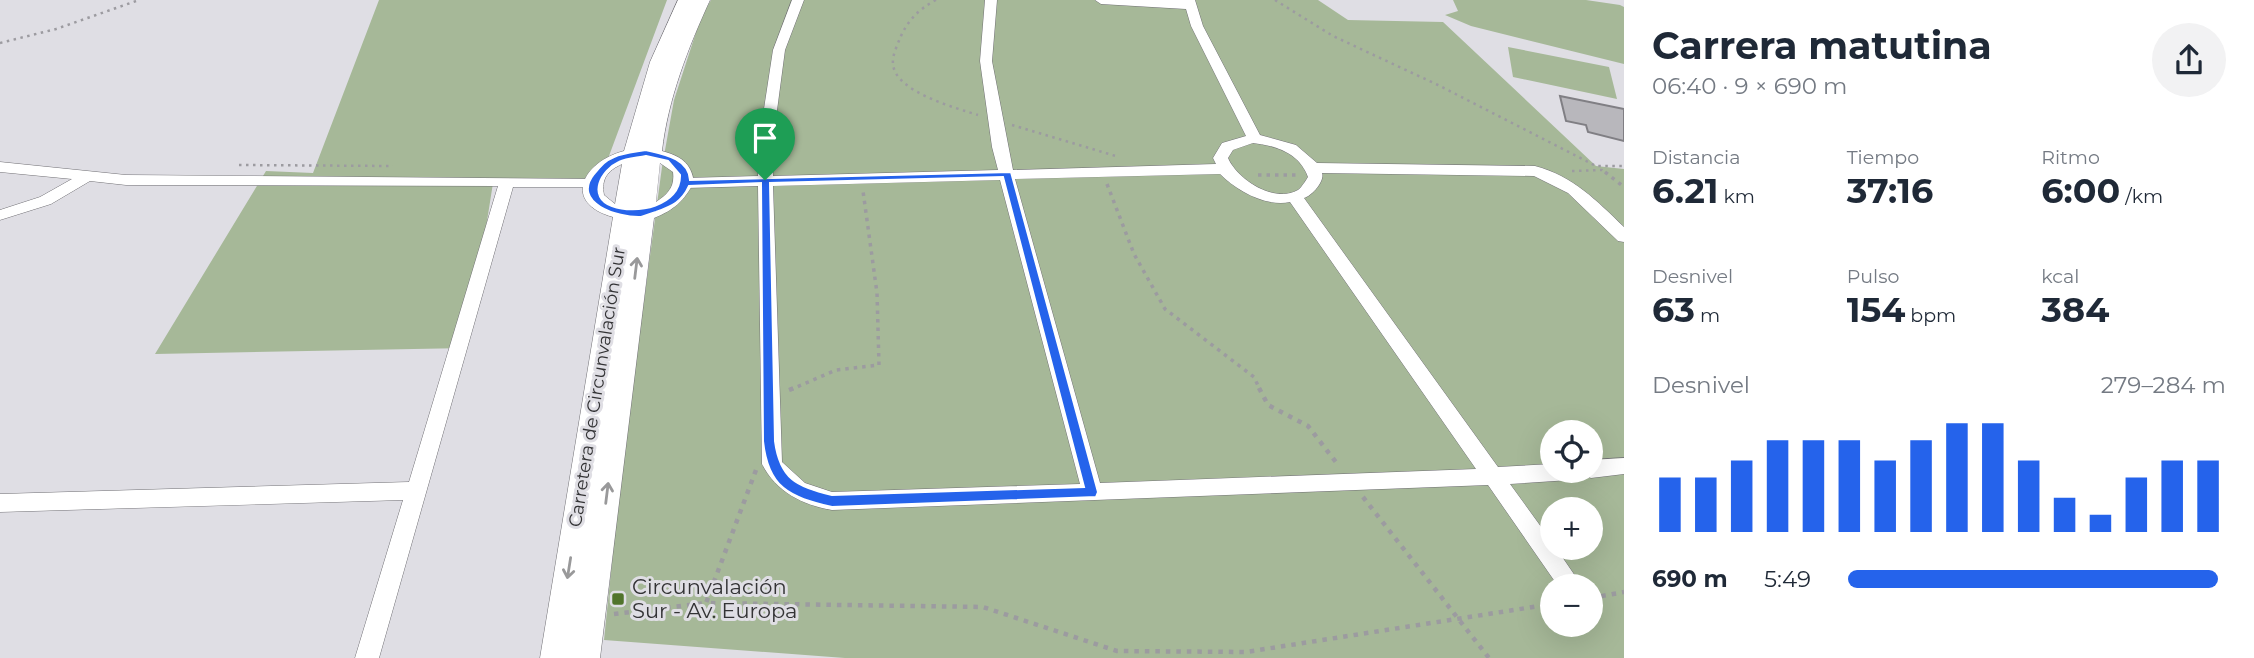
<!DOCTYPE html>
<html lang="es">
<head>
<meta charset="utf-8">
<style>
	body { margin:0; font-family:Montserrat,sans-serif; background:#f2f2f3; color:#1f2937; height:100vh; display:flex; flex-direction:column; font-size:26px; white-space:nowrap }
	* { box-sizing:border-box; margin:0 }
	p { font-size:23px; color:#747a83 }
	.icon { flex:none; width:38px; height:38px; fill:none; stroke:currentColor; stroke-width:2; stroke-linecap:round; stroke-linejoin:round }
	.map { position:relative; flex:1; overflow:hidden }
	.sheet { display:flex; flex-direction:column; background:#fff; width:630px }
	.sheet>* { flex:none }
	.controls { position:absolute; left:1540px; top:420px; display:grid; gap:14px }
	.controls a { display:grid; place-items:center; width:63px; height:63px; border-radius:50%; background:#fff; box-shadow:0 7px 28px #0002; font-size:35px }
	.pin { position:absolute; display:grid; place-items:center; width:60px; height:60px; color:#fff; margin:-72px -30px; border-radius:50% 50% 50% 0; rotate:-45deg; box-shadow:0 0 7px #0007 }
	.pin .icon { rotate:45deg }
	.round { display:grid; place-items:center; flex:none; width:74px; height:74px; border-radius:37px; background:#f2f2f3 }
	.head { display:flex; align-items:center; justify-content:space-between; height:119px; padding:0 28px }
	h1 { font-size:38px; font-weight:700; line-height:52px }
	.stats { display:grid; grid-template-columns:repeat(3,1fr); gap:10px; height:119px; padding:7px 28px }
	.stats div { display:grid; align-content:center }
	.stats b { font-size:35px; font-weight:700 }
	.stats small { font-size:19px; font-weight:400 }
	.stats p { font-size:19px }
	.chart { height:196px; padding:14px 28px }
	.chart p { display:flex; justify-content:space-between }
	.chart svg { width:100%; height:126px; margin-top:7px; stroke:#2563eb; stroke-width:6 }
	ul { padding:0 28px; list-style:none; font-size:23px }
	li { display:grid; grid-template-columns:112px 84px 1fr; align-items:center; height:52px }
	li i { height:18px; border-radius:9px; background:#2563eb }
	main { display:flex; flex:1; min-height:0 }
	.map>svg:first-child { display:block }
	.green { fill:#a6b898; fill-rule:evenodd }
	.building { fill:#b8b7bc; stroke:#807f84; stroke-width:2 }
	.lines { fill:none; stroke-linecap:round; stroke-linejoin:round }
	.minor-casing { stroke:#717075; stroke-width:1 }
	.tertiary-casing { stroke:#717075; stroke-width:1 }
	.path-far2 { stroke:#9c9ba0; stroke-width:2.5; stroke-dasharray:2.5 4.5; stroke-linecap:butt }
	.path-far1 { stroke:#9c9ba0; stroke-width:3.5; stroke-dasharray:3.5 5; stroke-linecap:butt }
	.path { stroke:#9c9ba0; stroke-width:4.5; stroke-dasharray:4.5 6; stroke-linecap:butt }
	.minor { fill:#fff; fill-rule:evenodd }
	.tertiary { fill:#fff; fill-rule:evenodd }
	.oneway { stroke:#99999a }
	.route { fill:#2563eb; stroke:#fff; stroke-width:2; fill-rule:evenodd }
	.poi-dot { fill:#51742c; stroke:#dfdee4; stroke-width:2.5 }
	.labels { text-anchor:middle; stroke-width:6; stroke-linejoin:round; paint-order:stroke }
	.street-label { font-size:18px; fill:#333335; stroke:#dfdee4 }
	.near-poi-label { font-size:21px; fill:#333335; stroke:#dfdee4; text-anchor:start }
</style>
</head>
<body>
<main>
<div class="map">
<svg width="1624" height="658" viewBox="0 0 1624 658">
	<rect width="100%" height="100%" fill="#dfdee4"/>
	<!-- green -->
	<path class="green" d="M379,0h288l-61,164 -4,23 -109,-4 -26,165 -312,6 111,-183 47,2z
		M711,0h607l30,20 95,2 153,144 28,3v489h-779l-241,-18 18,-176 40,-297 12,-67 27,-83zM1552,432h39v39h-39zM1552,509h39v39h-39zM1552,586h39v39h-39z
		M1453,0h133l34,5 4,2v57l-153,-38 -26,-11 13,-4z
		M1508,47l101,20 8,32 -104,-22z"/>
	<!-- building -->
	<path class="building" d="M1560,96l64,13v32l-36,-9 -2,-7 -20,-4z"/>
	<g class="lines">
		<!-- minor casing -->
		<g class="minor-casing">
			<path id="minor" d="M792,0h12l-19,50 -13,98 1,28 225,-6 -6,-23 -12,-86 5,-61h12l-5,61 21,109 203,-6 -3,-6 9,-15 24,-7 -55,-110 -5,-17 -85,-5 -6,-4h100l8,26 57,109 36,10 21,18 218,3c38,10 62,35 89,61v15l-6,-1 -50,-48 -34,-17 -212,-3c3,8 -10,23 -18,25l194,269 54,-3v7h28l-3,6 -7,3 -60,4 42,58v6h4l26,38h-24l-70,-101 -656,25c-29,-5 -56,-18 -70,-46l-4,-278 -72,2 -8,-5 8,-5 72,-2v-28l15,-98zM1253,143c24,3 46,10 55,34 -2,3 -6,10 -10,13 -24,14 -61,-11 -70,-32l5,-8zM1220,174c17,17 46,33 70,28l186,267 -376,14 -85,-304zM1000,180l80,304 -248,8 -27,-9 -23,-21 -9,-276z
				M0,162l126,13 472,4 2,3 -7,5h-80l-134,471h-24l48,-158 -403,12v-18l409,-12 89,-296 -372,-1 -36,-4 -39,23 -51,16v-10l40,-13 32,-18 -72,-7z
				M1624,458v16l-33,4 -7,-3 -2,-4h9v-11z"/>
		</g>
		<!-- tertiary casing -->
		<g class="tertiary-casing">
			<path id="tertiary" d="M678,0h16l-7,16 7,-16h16c-22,48 -42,99 -48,151 18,5 29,11 32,31 -10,19 -20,28 -40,36l-54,440h-60l73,-441c-51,-14 -31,-55 11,-66l26,-89zM660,163l13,9c2,15 -5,22 -17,30zM622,164l-7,40 -11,-9c-3,-16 3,-24 18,-31z"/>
		</g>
		<!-- path-far2 -->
		<path class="path-far2" d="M936,0c-17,9 -28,20 -36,38 -3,8 -8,18 -7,26 2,28 63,44 85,51
			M1275,0l58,36 105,49 158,81h28
			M0,43l56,-14 83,-29
			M1012,125l107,32
			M239,165l154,1
			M1572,171l30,-1 5,4"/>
		<!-- path-far1 -->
		<path class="path-far1" d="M1605,172l19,15
			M1258,175h41
			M1107,184l27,70 31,55 89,68 6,13
			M790,390l46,-20 43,-5 -2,-72 -14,-102"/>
		<!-- path -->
		<path class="path" d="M1259,388l9,17 40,21 31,40
			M789,390l5,-2
			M756,470l-50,133 277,4 134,44 129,1 306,-48
			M1363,497l126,161
			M1591,598l33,-6
			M614,614l92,-11"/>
		<!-- minor -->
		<use href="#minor" class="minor"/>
		<!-- tertiary -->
		<use href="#tertiary" class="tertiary"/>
	</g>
	<!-- one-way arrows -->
	<defs><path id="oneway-shaft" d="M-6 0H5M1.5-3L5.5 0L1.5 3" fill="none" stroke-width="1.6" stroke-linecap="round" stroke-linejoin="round" transform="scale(1.75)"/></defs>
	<g class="oneway">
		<use href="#oneway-shaft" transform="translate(636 268) rotate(-83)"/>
		<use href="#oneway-shaft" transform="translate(607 493) rotate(-83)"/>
		<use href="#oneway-shaft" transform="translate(569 568) rotate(99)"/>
	</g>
	<!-- route -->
	<path class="route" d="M646,150c17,4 43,8 44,30l321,-8 87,320 -2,5 -264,10c-43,-10 -64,-19 -69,-66l-2,-258 -72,3c-7,16 -17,20 -33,26 -5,1 -10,4 -15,5 -23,1 -70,-14 -47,-43 6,-7 10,-13 20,-17 9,-4 21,-5 32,-7zM646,156l22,5 12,14c1,31 -44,40 -68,31 -25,-9 -11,-36 7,-44 8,-4 18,-4 27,-6zM1003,177l81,310 -252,8c-35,-8 -52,-16 -57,-54l-5,-258z"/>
	<!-- markers -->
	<rect class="poi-dot" x="611" y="592" width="14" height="14" rx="3.5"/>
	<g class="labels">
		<!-- street labels -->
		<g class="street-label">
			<text transform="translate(597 387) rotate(-81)" y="6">Carretera de Circunvalación Sur</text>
		</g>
		<!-- near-poi labels -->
		<g class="near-poi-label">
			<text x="632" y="594">Circunvalación<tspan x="632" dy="24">Sur - Av. Europa</tspan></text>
		</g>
	</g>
</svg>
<div class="controls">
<a><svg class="icon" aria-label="locate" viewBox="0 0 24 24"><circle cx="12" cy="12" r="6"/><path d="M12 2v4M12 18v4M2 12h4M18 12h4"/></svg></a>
<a>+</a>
<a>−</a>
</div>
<div class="pin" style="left:765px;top:180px;background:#1e9e55"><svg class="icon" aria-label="arrive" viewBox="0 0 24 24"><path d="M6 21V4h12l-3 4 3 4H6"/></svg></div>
</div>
<section class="sheet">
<div class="head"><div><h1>Carrera matutina</h1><p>06:40 · 9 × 690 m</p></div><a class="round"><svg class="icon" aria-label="share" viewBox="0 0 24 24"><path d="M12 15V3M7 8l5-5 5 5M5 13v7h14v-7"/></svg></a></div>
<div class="stats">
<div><p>Distancia</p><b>6.21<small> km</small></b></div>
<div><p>Tiempo</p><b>37:16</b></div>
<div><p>Ritmo</p><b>6:00<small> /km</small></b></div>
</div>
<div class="stats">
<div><p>Desnivel</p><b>63<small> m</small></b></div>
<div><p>Pulso</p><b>154<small> bpm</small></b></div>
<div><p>kcal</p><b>384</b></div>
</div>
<div class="chart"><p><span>Desnivel</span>279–284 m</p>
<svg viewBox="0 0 160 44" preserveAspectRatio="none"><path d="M5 44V25M15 44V25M25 44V19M35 44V12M45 44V12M55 44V12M65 44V19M75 44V12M85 44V6M95 44V6M105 44V19M115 44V32M125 44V38M135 44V25M145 44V19M155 44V19"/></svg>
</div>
<ul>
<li><b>690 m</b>5:49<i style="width:98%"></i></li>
</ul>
</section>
</main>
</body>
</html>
